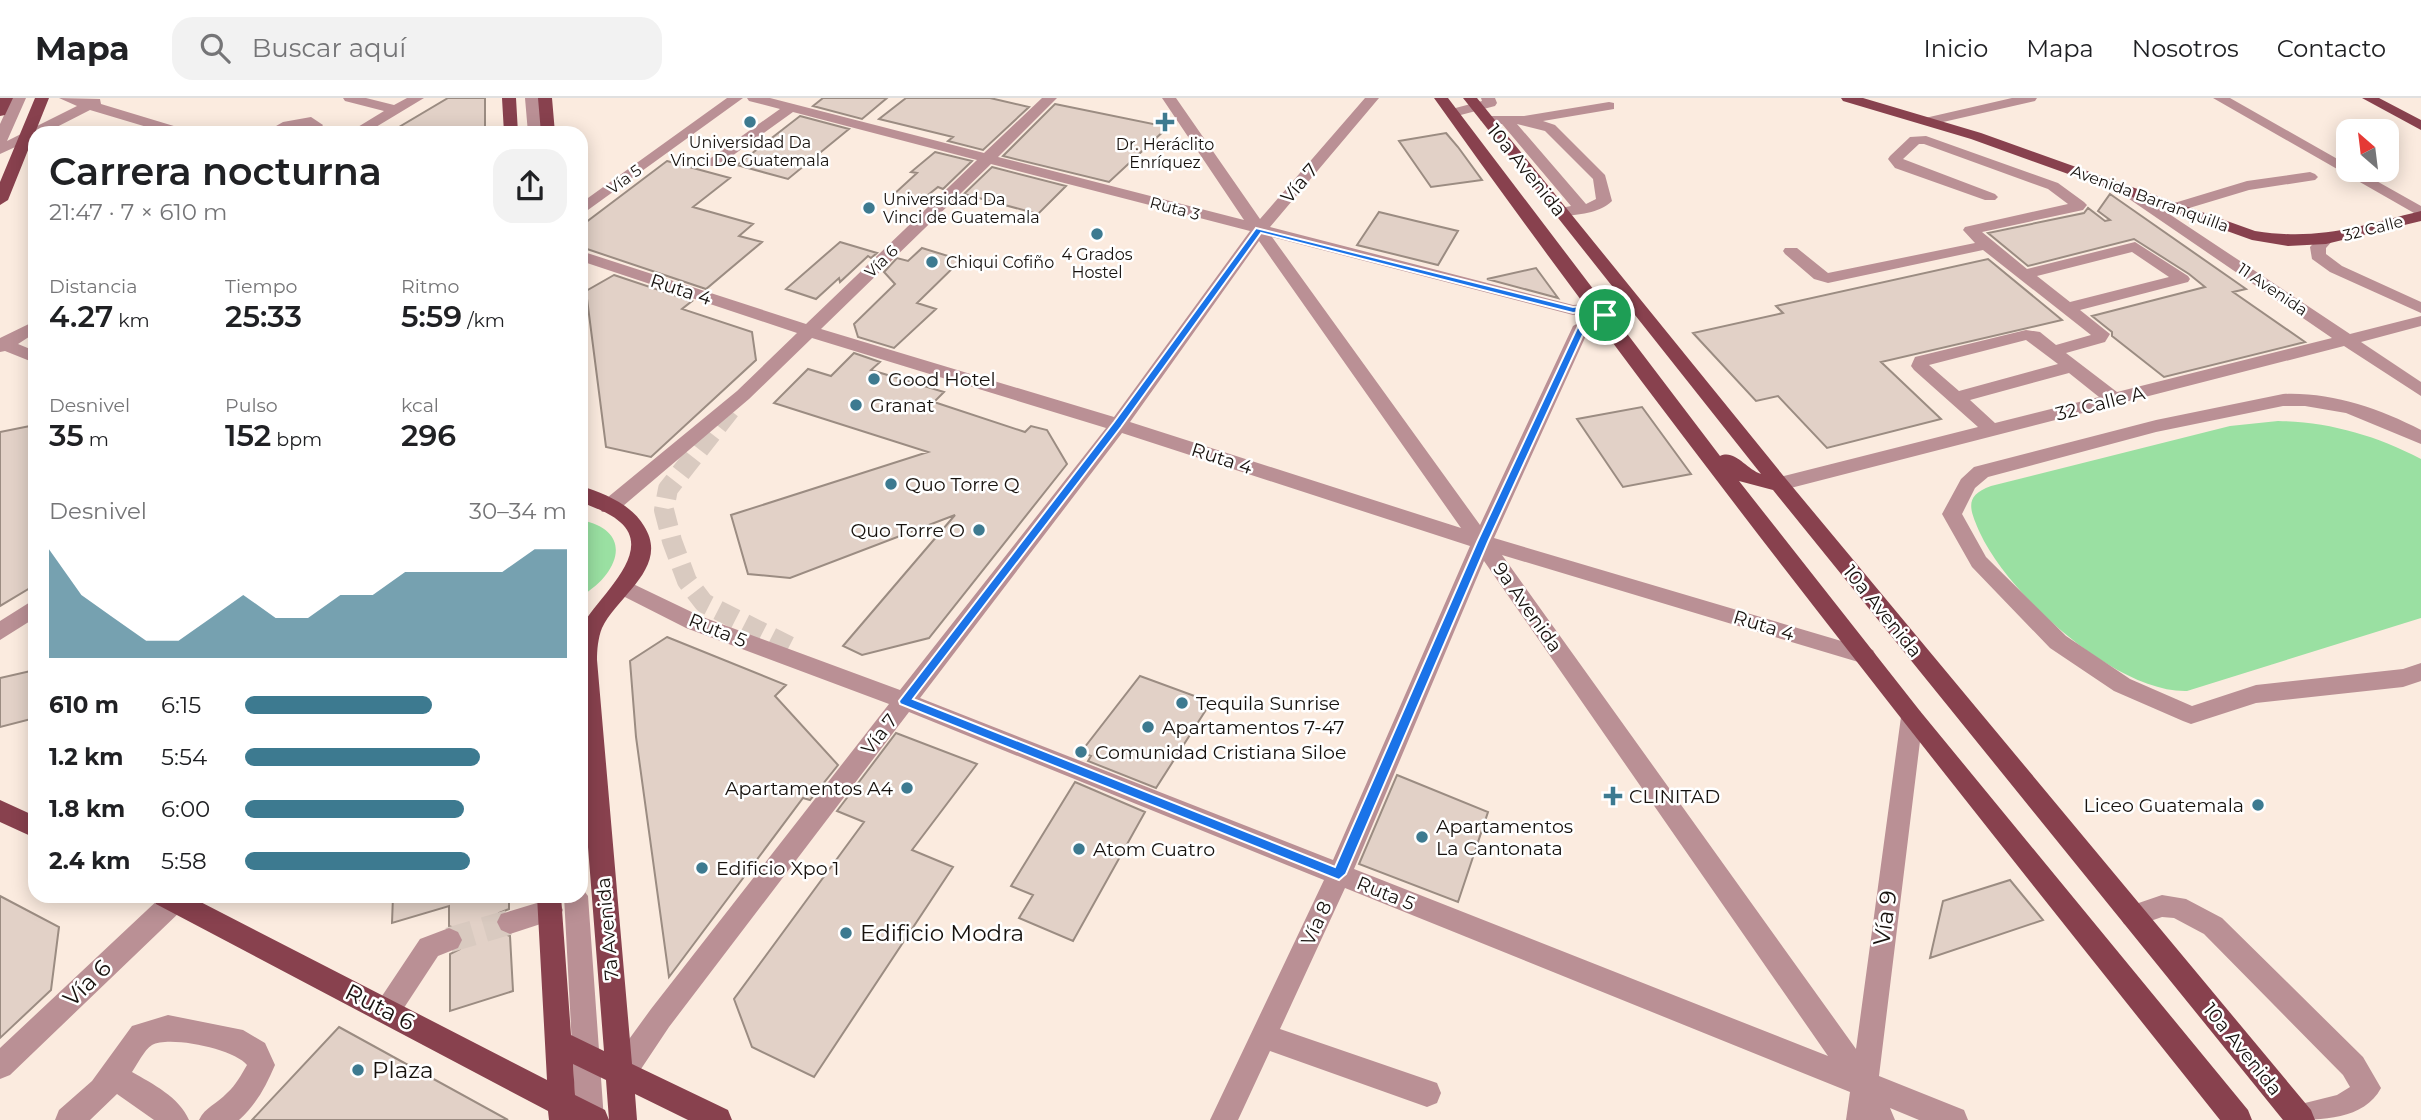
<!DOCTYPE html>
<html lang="es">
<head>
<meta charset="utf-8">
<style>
	body { margin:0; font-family:Montserrat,sans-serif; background:#f2f2f2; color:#202124; height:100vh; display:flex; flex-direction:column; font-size:26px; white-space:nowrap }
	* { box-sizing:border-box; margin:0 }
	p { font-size:23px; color:#757577 }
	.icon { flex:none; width:38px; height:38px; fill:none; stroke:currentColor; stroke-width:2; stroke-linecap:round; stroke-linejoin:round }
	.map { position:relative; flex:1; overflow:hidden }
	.details { position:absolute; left:28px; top:28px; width:560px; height:777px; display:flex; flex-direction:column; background:#fff; border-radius:21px; box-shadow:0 4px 18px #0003 }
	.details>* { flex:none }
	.needle { width:46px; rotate:332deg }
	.tools { position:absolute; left:2336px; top:21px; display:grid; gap:14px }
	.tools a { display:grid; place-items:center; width:63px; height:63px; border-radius:14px; background:#fff; box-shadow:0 4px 18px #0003; font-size:35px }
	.pin { position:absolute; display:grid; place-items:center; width:60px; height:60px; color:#fff; margin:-30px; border:4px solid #fff; border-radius:50%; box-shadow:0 2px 7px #0007 }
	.round { display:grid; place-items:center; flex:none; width:74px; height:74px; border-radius:21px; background:#f2f2f2 }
	.summary { display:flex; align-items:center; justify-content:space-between; height:119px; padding:0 21px }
	h1 { font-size:38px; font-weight:600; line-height:52px }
	.metrics { display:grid; grid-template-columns:repeat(3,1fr); gap:10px; height:119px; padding:7px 21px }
	.metrics div { display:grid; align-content:center }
	.metrics b { font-size:30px; font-weight:600 }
	.metrics small { font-size:19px; font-weight:400 }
	.metrics p { font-size:19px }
	.chart { height:196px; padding:14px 21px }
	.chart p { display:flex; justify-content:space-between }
	.chart svg { width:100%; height:126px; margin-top:7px; fill:#3d7a90; opacity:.7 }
	ul { padding:0 21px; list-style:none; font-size:23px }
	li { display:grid; grid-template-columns:112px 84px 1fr; align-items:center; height:52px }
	li i { height:18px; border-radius:9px; background:#3d7a90 }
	header { display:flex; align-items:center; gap:42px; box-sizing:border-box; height:98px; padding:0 35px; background:#fff; border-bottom:2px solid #e0e0e0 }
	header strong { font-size:33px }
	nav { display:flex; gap:38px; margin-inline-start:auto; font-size:24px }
	.search { width:490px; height:63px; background:#f2f2f2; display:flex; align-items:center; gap:18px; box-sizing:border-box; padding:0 24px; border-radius:21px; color:#757577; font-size:26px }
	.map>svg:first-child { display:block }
	.green { fill:#9ae0a2 }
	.building { fill:#e2d1c7; stroke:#9b8c82; stroke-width:2 }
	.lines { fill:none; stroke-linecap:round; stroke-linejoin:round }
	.minor-tunnel-far1 { stroke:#d9cac0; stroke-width:20; stroke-dasharray:20 10; stroke-linecap:butt }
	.minor-tunnel { stroke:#d9cac0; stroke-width:25; stroke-dasharray:25 12; stroke-linecap:butt }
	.minor { fill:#ba9095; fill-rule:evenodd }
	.major { fill:#88414e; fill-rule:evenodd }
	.route { fill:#1a73e8; stroke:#fff; stroke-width:2; fill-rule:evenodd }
	.poi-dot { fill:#3d7a90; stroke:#fff; stroke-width:2.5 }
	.labels { text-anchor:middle; stroke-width:5; stroke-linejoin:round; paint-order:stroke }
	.far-poi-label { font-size:16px; fill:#17120e; stroke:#fff }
	.far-street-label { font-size:16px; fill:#17120e; stroke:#fff }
	.street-label { font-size:19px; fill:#17120e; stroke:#fff }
	.poi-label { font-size:19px; fill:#17120e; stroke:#fff; text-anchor:start }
	.near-street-label { font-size:23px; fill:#17120e; stroke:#fff }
	.near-poi-label { font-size:23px; fill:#17120e; stroke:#fff; text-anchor:start }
</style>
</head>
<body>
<header>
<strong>Mapa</strong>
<div class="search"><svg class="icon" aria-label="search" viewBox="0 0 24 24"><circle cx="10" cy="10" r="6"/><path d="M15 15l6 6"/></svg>Buscar aquí</div>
<nav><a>Inicio</a><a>Mapa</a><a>Nosotros</a><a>Contacto</a></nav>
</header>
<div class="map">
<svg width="2421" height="1022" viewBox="0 0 2421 1022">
	<rect width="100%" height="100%" fill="#fbebdf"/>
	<!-- green -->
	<path class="green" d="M2278,323c51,1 97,14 143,38v159l-234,73c-71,2 -179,-97 -207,-158 -10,-23 -17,-37 11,-47l239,-60z
		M581,422c55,11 37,55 0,76z"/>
	<!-- building -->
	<path class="building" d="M448,0h37v35h-96z
		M823,0h64l-25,21 -49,-13z
		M906,0h84l39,9 -46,43 -35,-9 5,-4 -74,-18z
		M1055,6l113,23 -59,55 -106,-26z
		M800,18l49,13 -61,50 -51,-14z
		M1446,35l12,14 24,33 -51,7 -32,-46z
		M935,54l37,9 -29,28 -5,-2 -20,16 -26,-7 25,-23 -6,-1z
		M667,63l63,17 -37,29 60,17 -14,12 23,6 -56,47 -125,-42v-21z
		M992,69l74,19 -28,28 -74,-20z
		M2110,96l136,95 -13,3 72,50 -141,35 -52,-41v-4l-20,-16 113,-29 -16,-13 -55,-35 -106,27 -40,-33 96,-20 4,-5 17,13 5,-1 -12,-9z
		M1379,114l37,9 42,10 -20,34 -81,-20z
		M840,144l37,11 -6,5 -3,-2 -28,26 -1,-4 -23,21 -30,-10z
		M922,150l39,12 -44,43 19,6 -42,39 -36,-11 -4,-13 41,-40 -11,-12 13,-14 11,3z
		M1988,161l74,61 -181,42 60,57 -114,29 -49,-52 -22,5 -63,-68 90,-20 -7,-7z
		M1536,170l22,30 -71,-19z
		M614,177l78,26 -10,8 70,23 4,28 -105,97 -45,-10 -20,-156z
		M854,255l26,9 -9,8 73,22 -10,10 91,30 6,-6 16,4 20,34 -138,174 -67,17 -19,-9 112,-131 -165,63 -42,-4 -17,-59 197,-63 -154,-49 34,-34 23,7z
		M1642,309l49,67 -68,13 -46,-68z
		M35,327v160l-35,21v-174z
		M667,539l119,48 -11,11 63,69 -28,35 -7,-2 -134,179 -33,-240 -6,-76z
		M35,572v48l-35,9v-49z
		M1140,578l71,26 -55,86 -68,-27 3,-5 -10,-4z
		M896,635l81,31 -65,86 41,17 -139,210 -62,-30 -18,-48 130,-177 -27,-11z
		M1397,677l91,37 -30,90 -99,-38z
		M1075,684l70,30 -72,129 -54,-23 14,-23 -22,-9z
		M2010,782l33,40 -113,38 13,-57z
		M0,798l59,31 -8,63 -51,48z
		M393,798h116v13l-10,4 -4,10 5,9 10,4 3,55 -63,20v-57l10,-5 4,-10 -5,-9 -10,-4v-20l-57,17z
		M339,929l169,93h-256z"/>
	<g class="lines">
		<!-- minor-tunnel-far1 -->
		<path class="minor-tunnel-far1" d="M730,312l-62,79 -4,21 8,31 15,40 17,22 89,45"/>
		<!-- minor-tunnel -->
		<path class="minor-tunnel" d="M449,842l61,-18"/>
		<!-- minor -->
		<path class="minor" d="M12,0h14l-19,43 70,-35 -18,-8 41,1 1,5 86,26 2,3h-22l-77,-23 -45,23h-10v5l-35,16v-30z
			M343,0h23l28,7 13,-7h17l-58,35h-18l36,-22 -39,-10z
			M525,0h14l3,35h-14z
			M727,0h16l-162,117v-12z
			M747,0h23l214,55 58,-55h15l-59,59 246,63 -82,-122h14l84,121 105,-121h14l-109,129 303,78 32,-2 2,4 -2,3 8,5 -24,14 -95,209 371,110 8,2 3,6 -3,6 -8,2 -363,-109 354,494 45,-332 3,-6 8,-3 8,3 3,6 -44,359 85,34 4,10h-49l-29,-12 5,12h-49l4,-28 -505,-204 -65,141 157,54 4,10 -4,10 -10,4 -157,-56 -32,69h-28l114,-240 -415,-168 -240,315 -38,57 -10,3 -10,-3 -4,-10 4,-10 40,-55 238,-305 -203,-76 -71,-36 -3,-5 3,-5 7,-3 7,3 71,34 200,74 206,-262 -294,-90 -63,61 -133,113h-14l-3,-5 3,-5 135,-111 60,-58 -216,-72v-10l225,73 171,-164 -184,-48 -75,54h-10l-2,-3 2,-3 72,-51 -31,-8zM991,66l259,67 -136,186 -293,-88zM1272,139l301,78 24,-3 -24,14 -93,199zM1259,143l202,287 -331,-106zM1122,335l348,113 -137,314 -413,-162zM1484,463l344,495 -474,-187z
			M1481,0h14l2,5 -2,3 -42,11 -7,-4 2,-3 34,-9z
			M2012,0h25l-2,3 -105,24 -7,-4 2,-3z
			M2213,0h17l118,67v5h9l64,36v11z
			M1609,4l5,1v6l-71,12 12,4 50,50 7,26c-13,13 -34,13 -51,16l-8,-5 3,-3 15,-3 -69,-82h-15l-7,-4 7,-4h37zM1517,26l28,7 48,48 3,20 -10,5z
			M311,19l12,8 -6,8h-15l5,-7 -24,7h-19l19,-11z
			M1926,38l132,47 26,19 3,3 -4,5 -101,22 45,37 108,-27 53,34 2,3 -2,3 -108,28 30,24 -5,8 -39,11 51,39 215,-54 -213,-146 -3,-3 3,-3 5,-2 226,150 71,-18v10l-60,16 60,40v14l-77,-50 -565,145 -7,-2 -3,-5 3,-5 206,-52 -64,-57 -3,-4 4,-9 111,-27 14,2 16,13 35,-10 -108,-85 -155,33 -14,-4 -29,-25 -2,-3 2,-3h12l31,25 147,-30 -12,-13 2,-3 103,-23 -20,-15 -124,-45h-5l-16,15 92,35 3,3 -3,3h-10l-90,-32 -7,-9 2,-3 20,-19zM2132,154l37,25 -99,25 -33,-26zM2026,242l32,24 -99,27 -30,-26zM2069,275l30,24 -104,26 -25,-23z
			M2310,74l5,2 3,3 -3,3 -66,10 -73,22 -8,-5 3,-3 76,-23z
			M2326,136l8,5 -8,9v6l16,12 79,36v11l-91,-41 -18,-13 -2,-12 10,-11z
			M35,223v12l-17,11 17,7v12l-30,-12 -5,1v-14z
			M2283,296c48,-2 95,14 138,36v14l-75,-31 -41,-7h-22l-127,26 -168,45 -13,11 -13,26 24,43 80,79 64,43 62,27 64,-21 147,-16 18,-6v18l-18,6 -147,16 -65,21 -8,-3 -69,-30 -64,-43 -78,-81 -30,-53 19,-35 13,-12 182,-47z
			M35,501v19l-35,22v-19z
			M581,789l7,9 16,224h-28l-12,-224h17z
			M2162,797l24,4 36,19 141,139 18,31c-17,32 -59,32 -95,32l3,-13 48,-12 13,-8 -7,-12 -139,-141 -30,-16 -12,-1 -29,10 -9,-3 -4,-8 4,-8z
			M162,798h22l3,5 -4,8 -173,166 -10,4v-31z
			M550,801l9,3 4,8 -4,8 -49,16 -9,-4 -4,-8 4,-8z
			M449,830l9,4 4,8 -4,8 -20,8 -42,64 -9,4 -9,-4 -4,-9 4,-9 42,-63z
			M168,917l75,15 22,13 10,22c-9,21 -19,40 -36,55h-40c6,-13 18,-16 28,-27 9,-8 14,-18 20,-28 -12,-16 -78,-30 -95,-20 -8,5 -15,20 -20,27 21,12 47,25 57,48h-35l-37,-26 -27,26h-35l4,-10 33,-29 40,-55z"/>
		<!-- major -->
		<path class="major" d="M0,0h13l-8,17 -5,1z
			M35,0h14l-41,102 -8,5v-23z
			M502,0h14l2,35h-14z
			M538,0h14l3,35h-14z
			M1434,0h14l272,358c15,-7 26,13 41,18l-298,-376h14l309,381 525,631 4,10h-32l-510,-630 -34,-9 181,230 328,399 4,10h-32c-268,-336 -537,-672 -786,-1022z
			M1841,0h22l118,35 274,98c64,10 105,-5 166,-20v10l-95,23 -38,2 -36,-6 -281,-101 -128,-38z
			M2362,0h17l42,22v10z
			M581,388c23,7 51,19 63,40 26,41 -26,69 -42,102 -4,10 -5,22 -5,32l35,404 96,46 4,10h-44l-53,-26 2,26h-88l-1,-9 -392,-207 -3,-8h36l358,184 -10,-184h24l10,139 33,16 -23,-293v-130c14,-29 75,-75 39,-106 -11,-10 -26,-14 -39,-20zM573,966l33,16 3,40 -4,-10 -30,-15z
			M0,702l35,16v22l-35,-16z"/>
	</g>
	<!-- route -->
	<path class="route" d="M1256,130l317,79 25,-2 11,10 -23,13 -98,214 -142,332 -7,6 -439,-176 -1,-3 215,-279zM1261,135l312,80 23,-3 3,4 -21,12 -101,216 -142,325 -422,-168 208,-272z"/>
	<!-- markers -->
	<g class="poi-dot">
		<circle cx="750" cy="24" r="7"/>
		<path d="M1161.5 13.5h7v7h7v7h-7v7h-7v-7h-7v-7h7z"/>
		<circle cx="869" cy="110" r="7"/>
		<circle cx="1097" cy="136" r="7"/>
		<circle cx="932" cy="164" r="7"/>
		<circle cx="874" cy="281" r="7"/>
		<circle cx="856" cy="307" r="7"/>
		<circle cx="891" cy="386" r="7"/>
		<circle cx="979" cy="432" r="7"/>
		<circle cx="1182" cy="605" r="7"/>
		<circle cx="1148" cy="629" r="7"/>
		<circle cx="1081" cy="654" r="7"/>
		<circle cx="907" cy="690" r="7"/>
		<path d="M1609.5 687.5h7v7h7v7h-7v7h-7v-7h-7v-7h7z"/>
		<circle cx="2258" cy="707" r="7"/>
		<circle cx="1422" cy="739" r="7"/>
		<circle cx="1079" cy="751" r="7"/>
		<circle cx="702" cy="770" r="7"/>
		<circle cx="846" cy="835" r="7"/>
		<circle cx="358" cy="972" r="7"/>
	</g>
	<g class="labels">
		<!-- far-poi labels -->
		<g class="far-poi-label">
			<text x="750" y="50">Universidad Da<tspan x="750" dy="18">Vinci De Guatemala</tspan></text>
			<text x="1165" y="52">Dr. Heráclito<tspan x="1165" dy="18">Enríquez</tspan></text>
			<text x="883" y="107" text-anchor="start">Universidad Da<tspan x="883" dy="18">Vinci de Guatemala</tspan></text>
			<text x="1097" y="162">4 Grados<tspan x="1097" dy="18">Hostel</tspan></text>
			<text x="946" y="170" text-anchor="start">Chiqui Cofiño</text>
		</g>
		<!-- far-street labels -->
		<g class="far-street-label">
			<text transform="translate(624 81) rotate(-36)" y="6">Vía 5</text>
			<text transform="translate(2150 100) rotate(20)" y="6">Avenida Barranquilla</text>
			<text transform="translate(1175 110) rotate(15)" y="6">Ruta 3</text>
			<text transform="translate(2373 130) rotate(-14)" y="6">32 Calle</text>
			<text transform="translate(881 163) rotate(-44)" y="6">Vía 6</text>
			<text transform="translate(2273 191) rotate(34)" y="6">11 Avenida</text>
		</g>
		<!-- street labels -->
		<g class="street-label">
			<text transform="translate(1527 72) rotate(51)" y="7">10a Avenida</text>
			<text transform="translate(1299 85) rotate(-49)" y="7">Vía 7</text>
			<text transform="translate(681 191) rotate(18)" y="7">Ruta 4</text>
			<text transform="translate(2100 305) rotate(-14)" y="7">32 Calle A</text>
			<text transform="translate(1222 360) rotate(18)" y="7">Ruta 4</text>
			<text transform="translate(1528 509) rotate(55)" y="7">9a Avenida</text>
			<text transform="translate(1883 513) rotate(51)" y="7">10a Avenida</text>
			<text transform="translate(1764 527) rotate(17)" y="7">Ruta 4</text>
			<text transform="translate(718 532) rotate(22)" y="7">Ruta 5</text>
			<text transform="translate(879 636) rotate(-52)" y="7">Vía 7</text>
			<text transform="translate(1386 795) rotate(22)" y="7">Ruta 5</text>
			<text transform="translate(1316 825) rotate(-65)" y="7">Vía 8</text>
			<text transform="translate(607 831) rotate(-95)" y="7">7a Avenida</text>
			<text transform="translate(2243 951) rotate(51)" y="7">10a Avenida</text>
		</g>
		<!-- poi labels -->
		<g class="poi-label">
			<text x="888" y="288">Good Hotel</text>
			<text x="870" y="314">Granat</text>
			<text x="905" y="393">Quo Torre Q</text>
			<text x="965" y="439" text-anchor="end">Quo Torre O</text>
			<text x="1196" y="612">Tequila Sunrise</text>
			<text x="1162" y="636">Apartamentos 7-47</text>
			<text x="1095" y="661">Comunidad Cristiana Siloe</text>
			<text x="893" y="697" text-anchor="end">Apartamentos A4</text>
			<text x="1629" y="705">CLINITAD</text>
			<text x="2244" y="714" text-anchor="end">Liceo Guatemala</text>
			<text x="1436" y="735">Apartamentos<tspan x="1436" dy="22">La Cantonata</tspan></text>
			<text x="1093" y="758">Atom Cuatro</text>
			<text x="716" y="777">Edificio Xpo 1</text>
		</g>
		<!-- near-street labels -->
		<g class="near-street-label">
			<text transform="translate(1885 820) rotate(-82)" y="8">Vía 9</text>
			<text transform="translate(87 885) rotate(-44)" y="8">Vía 6</text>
			<text transform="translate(380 909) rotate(27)" y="8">Ruta 6</text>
		</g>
		<!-- near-poi labels -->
		<g class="near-poi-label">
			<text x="860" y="843">Edificio Modra</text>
			<text x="372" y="980">Plaza</text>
		</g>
	</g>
</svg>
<div class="tools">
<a><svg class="needle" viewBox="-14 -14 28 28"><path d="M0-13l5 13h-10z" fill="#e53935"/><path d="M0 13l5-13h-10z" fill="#757577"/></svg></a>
</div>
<div class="pin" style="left:1605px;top:217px;background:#1e9e55"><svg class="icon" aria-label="arrive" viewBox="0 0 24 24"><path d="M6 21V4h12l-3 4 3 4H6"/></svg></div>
<section class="details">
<div class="summary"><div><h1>Carrera nocturna</h1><p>21:47 · 7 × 610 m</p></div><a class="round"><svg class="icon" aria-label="share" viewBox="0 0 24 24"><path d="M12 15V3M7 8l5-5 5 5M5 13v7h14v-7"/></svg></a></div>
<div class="metrics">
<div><p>Distancia</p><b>4.27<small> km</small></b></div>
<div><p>Tiempo</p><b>25:33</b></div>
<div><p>Ritmo</p><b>5:59<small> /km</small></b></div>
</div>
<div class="metrics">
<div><p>Desnivel</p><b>35<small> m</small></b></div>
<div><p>Pulso</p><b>152<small> bpm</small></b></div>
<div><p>kcal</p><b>296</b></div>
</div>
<div class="chart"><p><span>Desnivel</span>30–34 m</p>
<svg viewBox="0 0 160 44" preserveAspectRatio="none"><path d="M0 44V6L10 22L20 30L30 38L40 38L50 30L60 22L70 30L80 30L90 22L100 22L110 14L120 14L130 14L140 14L150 6L160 6V44z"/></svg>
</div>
<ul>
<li><b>610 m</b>6:15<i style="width:58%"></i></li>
<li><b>1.2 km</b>5:54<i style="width:73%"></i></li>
<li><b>1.8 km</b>6:00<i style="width:68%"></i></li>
<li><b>2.4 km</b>5:58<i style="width:70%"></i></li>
</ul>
</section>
</div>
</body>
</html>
